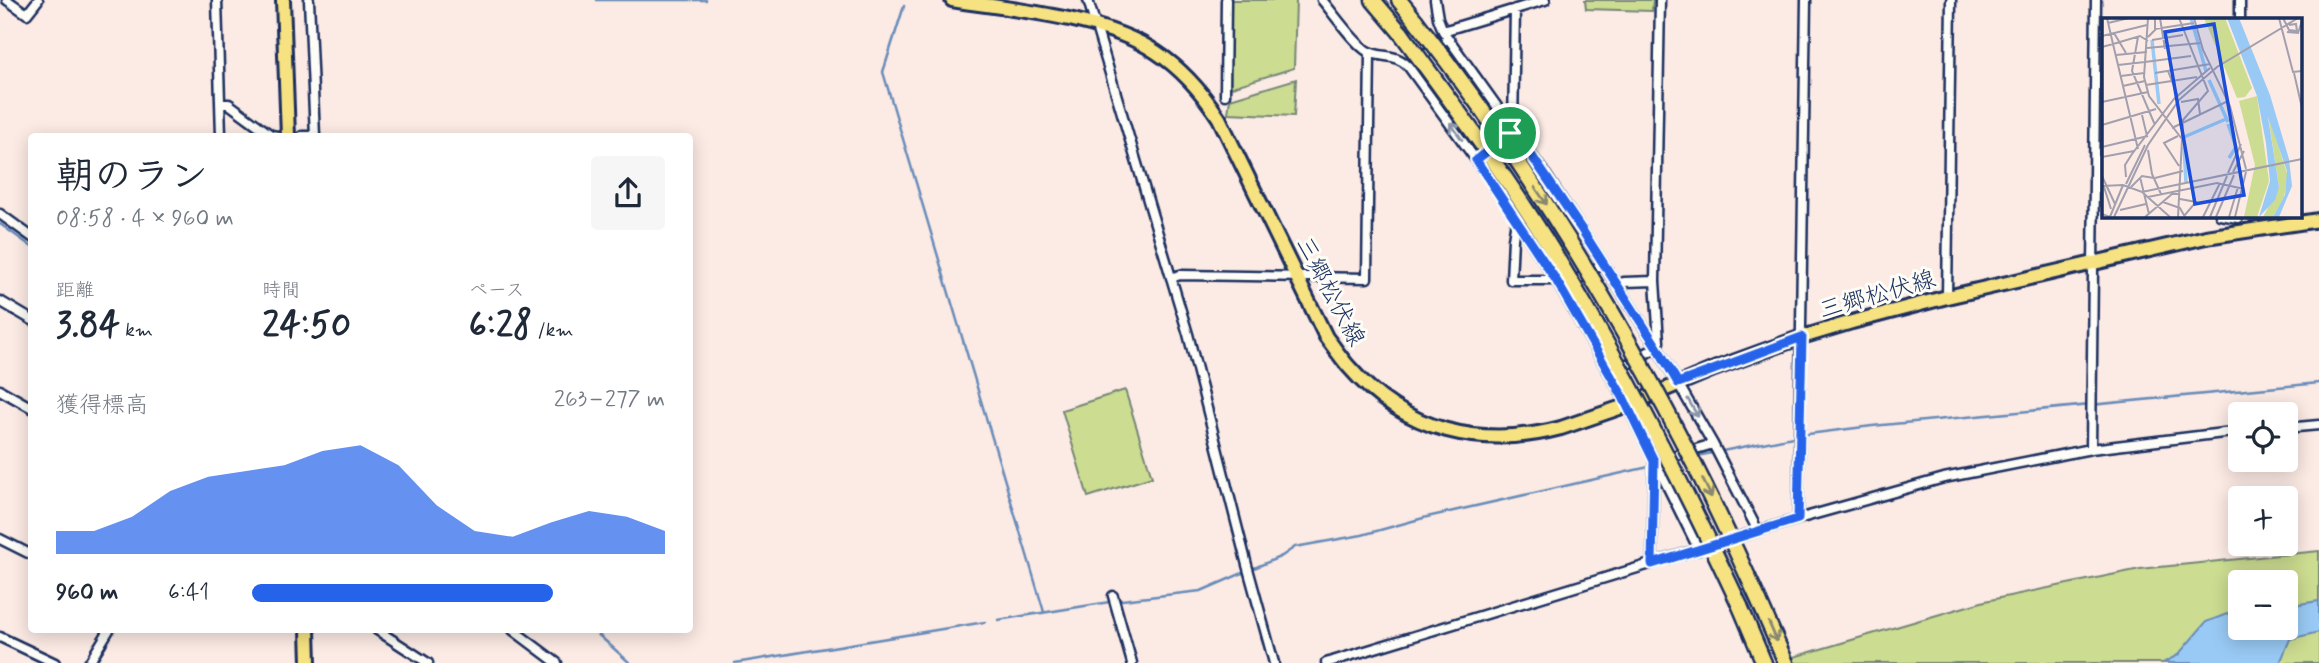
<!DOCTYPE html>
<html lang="ja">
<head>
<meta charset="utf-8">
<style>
	body { margin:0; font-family:Mynerve,"Klee One",sans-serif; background:#f6f6f7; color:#1f2937; height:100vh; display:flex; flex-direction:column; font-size:26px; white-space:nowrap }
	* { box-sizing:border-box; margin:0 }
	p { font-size:23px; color:#747a83 }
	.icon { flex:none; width:38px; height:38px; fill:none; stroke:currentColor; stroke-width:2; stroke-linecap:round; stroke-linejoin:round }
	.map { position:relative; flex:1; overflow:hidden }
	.details { position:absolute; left:28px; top:133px; width:665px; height:500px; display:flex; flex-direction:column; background:#fff; border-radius:7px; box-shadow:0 4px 18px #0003 }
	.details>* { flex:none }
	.fabs { position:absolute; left:2228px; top:402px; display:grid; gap:14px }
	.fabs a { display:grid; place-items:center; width:70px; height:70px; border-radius:7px; background:#fff; box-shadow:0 4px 18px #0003; font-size:35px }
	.pin { position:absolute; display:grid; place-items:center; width:60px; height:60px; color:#fff; margin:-30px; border:4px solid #fff; border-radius:50%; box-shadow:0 2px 7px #0007 }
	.round { display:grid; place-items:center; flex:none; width:74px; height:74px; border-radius:7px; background:#f6f6f7 }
	.summary { display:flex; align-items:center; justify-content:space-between; height:119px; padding:0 28px }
	h1 { font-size:38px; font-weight:700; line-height:52px }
	.stats { display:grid; grid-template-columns:repeat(3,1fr); gap:10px; height:119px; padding:7px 28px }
	.stats div { display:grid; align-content:center }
	.stats b { font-size:35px; font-weight:700 }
	.stats small { font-size:19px; font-weight:400 }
	.stats p { font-size:19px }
	.chart { height:196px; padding:14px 28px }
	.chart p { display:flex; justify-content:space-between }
	.chart svg { width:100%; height:126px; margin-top:7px; fill:#2563eb; opacity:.7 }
	ul { padding:0 28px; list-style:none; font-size:23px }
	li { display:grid; grid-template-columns:112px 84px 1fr; align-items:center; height:52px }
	li i { height:18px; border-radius:9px; background:#2563eb }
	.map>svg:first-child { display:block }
	.green { fill:#ccdc90; stroke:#748677; stroke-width:2; fill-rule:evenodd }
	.water { fill:#99caf5; stroke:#678cb9; stroke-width:2 }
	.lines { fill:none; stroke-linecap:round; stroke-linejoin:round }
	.stream { stroke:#678cb9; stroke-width:2.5 }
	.street-casing { stroke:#1b2f5e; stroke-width:13 }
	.primary-casing { stroke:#1b2f5e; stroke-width:18 }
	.highway-casing { stroke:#1b2f5e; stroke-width:19 }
	.street { stroke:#fdfcf7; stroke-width:8 }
	.primary { stroke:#f6e281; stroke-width:12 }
	.highway { stroke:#f6e281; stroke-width:14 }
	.highway-bridge-casing { stroke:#1b2f5e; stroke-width:19; stroke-linecap:butt }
	.highway-bridge { stroke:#f6e281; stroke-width:14 }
	.oneway { stroke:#8c96aa }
	.oneway2 { stroke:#888870 }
	.route-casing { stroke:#fff; stroke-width:14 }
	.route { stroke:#2563eb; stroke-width:9 }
	.labels { text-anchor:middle; stroke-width:6; stroke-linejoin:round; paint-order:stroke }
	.street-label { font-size:24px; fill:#1b2f5e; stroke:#fdfcf7 }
	.inset-river { fill:none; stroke:#99caf5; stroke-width:3.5 }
	.inset-road { fill:none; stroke:#a29fae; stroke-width:2 }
	.view { fill:#1d4ed8; fill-opacity:0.15; stroke:#1d4ed8; stroke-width:3.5 }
	.inset-edge { fill:none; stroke:#1b2f5e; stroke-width:3.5 }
</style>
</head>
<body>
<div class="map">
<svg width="2319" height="663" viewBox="0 0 2319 663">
	<rect width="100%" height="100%" fill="#fceae4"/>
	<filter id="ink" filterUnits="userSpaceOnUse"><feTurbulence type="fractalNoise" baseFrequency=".0143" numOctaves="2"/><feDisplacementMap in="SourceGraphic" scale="14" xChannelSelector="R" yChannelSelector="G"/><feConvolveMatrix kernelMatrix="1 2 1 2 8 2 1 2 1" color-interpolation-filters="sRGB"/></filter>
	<g filter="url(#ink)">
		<!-- green -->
		<path class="green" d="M1230,0h66l-2,68 -65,20z
			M1585,0h68l-1,11 -66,-2z
			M1296,79l-2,37 -66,-3 2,-14z
			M1125,390l27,87 -64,20 -26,-87z
			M2319,551v112h-546l212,-62 155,-32zM2240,583h46v45h-46z"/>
		<!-- water -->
		<path class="water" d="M2319,601v31l-29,7 -10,24h-117l15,-8 28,-33 34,-13v19h46v-22z"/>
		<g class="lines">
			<!-- stream -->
			<path class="stream" d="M597,0h109
				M904,6l-21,66 161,540
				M0,224l32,23
				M1697,456l111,-22 64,-8 447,-43
				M998,620l124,-20 79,-9 81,-35 13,-9 67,-12 65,-18 226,-51
				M593,630l37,33
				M735,663l250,-41"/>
			<!-- street casing -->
			<g class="street-casing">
				<path id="street" d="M7,0l20,14 11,-14
					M217,0l4,136
					M309,0l6,136
					M1088,0l100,334 59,231 27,98
					M1322,0c12,14 30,41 45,51 14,8 27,1 41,15l81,112 67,102 67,117 76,153
					M1435,0l3,18 5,13 103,144 111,172 56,97 45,87
					M2240,19v-19
					M1443,31l102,-31
					M1416,60l32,-22
					M1225,95l1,-95
					M220,104h9l42,31 6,1
					M302,136h13
					M1484,154l26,-21 3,-5 2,-119
					M0,214l32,23
					M2220,215l18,3
					M1516,220l-3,19 -2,41h45
					M1171,278l9,-3 187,3 3,-225
					M1570,284l33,-20
					M1618,286l6,-4 31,-1
					M1947,297l4,-297
					M0,301l32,19
					M1619,369l38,-22 2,-5 -4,-61 5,-281
					M0,390l32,18
					M2286,428l33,-3
					M2091,449l5,-449
					M1666,458l47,-14
					M1798,519l8,-519
					M0,539l32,16
					M1652,564l2,-102
					M1113,596l19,67
					M377,630l51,33
					M513,630l44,33
					M0,637l55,26
					M89,663l20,-33
					M1326,663l472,-144 146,-41 147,-29 149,-18"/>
			</g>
			<!-- primary casing -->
			<g class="primary-casing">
				<path id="primary" d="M283,0l5,136
					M952,0c62,10 152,17 204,52 26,17 46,40 63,66l107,219c8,10 15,21 23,30 56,65 132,82 212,61l67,-23 86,-36 88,-32 50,-15 95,-25 259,-60 113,-17
					M308,630l1,33"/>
			</g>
			<!-- highway casing -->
			<g class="highway-casing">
				<path id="highway" d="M1373,0l28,33
					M1399,0l17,21
					M1759,601l27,62
					M1740,606l24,57"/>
			</g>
			<!-- street -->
			<use href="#street" class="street"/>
			<!-- primary -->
			<use href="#primary" class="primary"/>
			<!-- highway -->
			<use href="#highway" class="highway"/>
			<!-- highway-bridge casing -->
			<g class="highway-bridge-casing">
				<path id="highway-bridge" d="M1416,21c139,178 251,374 343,580
					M1401,33c53,72 107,145 154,222 69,113 129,231 185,351"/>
			</g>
			<!-- highway-bridge -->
			<use href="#highway-bridge" class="highway-bridge"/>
		</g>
		<!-- one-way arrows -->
		<defs><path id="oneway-shaft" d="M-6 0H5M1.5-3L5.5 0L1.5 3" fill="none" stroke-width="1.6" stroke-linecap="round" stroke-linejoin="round" transform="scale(1.75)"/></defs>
		<g class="oneway">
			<use href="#oneway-shaft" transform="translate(1456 131) rotate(-125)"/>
			<use href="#oneway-shaft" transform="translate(1693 408) rotate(60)"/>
		</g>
		<g class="oneway2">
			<use href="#oneway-shaft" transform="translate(1541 196) rotate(56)"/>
			<use href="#oneway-shaft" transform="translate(1707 488) rotate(64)"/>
			<use href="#oneway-shaft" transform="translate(1773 632) rotate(67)"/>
		</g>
	</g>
	<g class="lines" filter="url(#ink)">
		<!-- route casing -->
		<g class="route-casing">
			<path id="route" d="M1513,128l69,102 75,117 21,36 124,-46 -4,182 -146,45 2,-103 -31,-64 -67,-117 -80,-120 34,-27z"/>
		</g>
		<!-- route -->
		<use href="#route" class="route"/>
	</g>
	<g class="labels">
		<!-- street labels -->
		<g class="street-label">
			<text transform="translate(1331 291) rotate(62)" y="8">三郷松伏線</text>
			<text transform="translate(1877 294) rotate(-16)" y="8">三郷松伏線</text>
		</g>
	</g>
	<!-- overview -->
	<g transform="translate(2102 18)">
		<rect width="200" height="200" fill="#fceae4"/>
		<path d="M102,0h21l27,70 -7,9 -8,1zM155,78l12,85 -12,36h-13l11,-52 -16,-64zM166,97l20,61 -4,21 -11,20h-10l16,-30z" fill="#ccdc90"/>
		<path d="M125,0h12l31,77 19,64 3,27 -13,31h-6l12,-22 2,-24 -19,-54 11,70 -4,13 -16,17 11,-36 -4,-38 -9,-47z" fill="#99caf5"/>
		<path class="inset-river" d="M89,0l15,53M50,22l7,64M107,62l19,42M126,106l8,23 -7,11M82,119l42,-18M82,129l2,35"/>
		<path class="inset-road" d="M5,0l6,26M46,0l-4,59 5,19 33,43M58,0l5,31M92,0l9,32 27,56 16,63M177,0l14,54 9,-1M181,0l6,12 8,1 -1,-7 -7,1M6,5l21,-5M53,11l39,-6M185,14l11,1 4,-12M12,15l12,20M0,18l45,-11M36,19l-6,34 23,54M46,19l7,-7v-12M50,22l31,-5M11,26l27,-8 8,5M0,29l11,-3 25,105M45,30l54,-5M14,37l31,-3M43,44l46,-6M16,47l27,-3M66,53l10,26M53,55l55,-9M192,55l8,35M19,58l23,-3M44,67l51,-8M21,68l22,-5M0,84l46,-10M79,84l17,-3 2,15M40,97l5,21M0,107l54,-16M70,110l56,-27M76,118l-14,7 15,23M0,129l46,-11M46,132l4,24M30,136l42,-55 36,-31M0,139l32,-6M131,154l11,-21M126,155l13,-29M50,156l9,20M0,158l13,28M24,159l-1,-12 7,-11M38,159l9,37M53,160l28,-7M24,166l19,-39M0,168l21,-1 19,7 160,-33M2,169l7,22M29,169l11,-11 12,2M40,174l28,25M46,179l69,-14 27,6M78,181l16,3 -12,14M61,184l17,6 5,9M18,192l26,-6M0,196l8,3 13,-32M12,199l34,-72 31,-45 38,-33 81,-49M43,199l27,-23h7M76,199l5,-97 25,-29 -29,-73M101,199l17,-34M108,199l17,-41M114,199l18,-42M127,199l9,-30M133,199l11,-45"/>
		<path class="view" d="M112,6l30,171 -49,9 -30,-172z"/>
		<rect width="200" height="200" class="inset-edge"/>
	</g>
</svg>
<div class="fabs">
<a><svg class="icon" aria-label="locate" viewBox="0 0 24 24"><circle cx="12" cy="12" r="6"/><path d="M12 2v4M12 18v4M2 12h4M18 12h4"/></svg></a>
<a>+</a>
<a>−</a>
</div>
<div class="pin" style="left:1510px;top:133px;background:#1e9e55"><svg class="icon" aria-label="arrive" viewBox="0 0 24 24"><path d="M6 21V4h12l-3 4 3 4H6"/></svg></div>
<section class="details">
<div class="summary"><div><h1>朝のラン</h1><p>08:58 · 4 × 960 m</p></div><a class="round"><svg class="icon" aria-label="share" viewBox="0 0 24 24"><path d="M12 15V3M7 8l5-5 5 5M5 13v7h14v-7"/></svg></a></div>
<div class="stats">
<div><p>距離</p><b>3.84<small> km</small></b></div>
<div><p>時間</p><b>24:50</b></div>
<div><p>ペース</p><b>6:28<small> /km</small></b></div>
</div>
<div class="chart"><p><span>獲得標高</span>263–277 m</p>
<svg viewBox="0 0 160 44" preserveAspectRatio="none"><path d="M0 44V36L10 36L20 31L30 22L40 17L50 15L60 13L70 8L80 6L90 13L100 27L110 36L120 38L130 33L140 29L150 31L160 36V44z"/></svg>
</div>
<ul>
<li><b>960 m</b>6:41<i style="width:73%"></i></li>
</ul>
</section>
</div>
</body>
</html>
